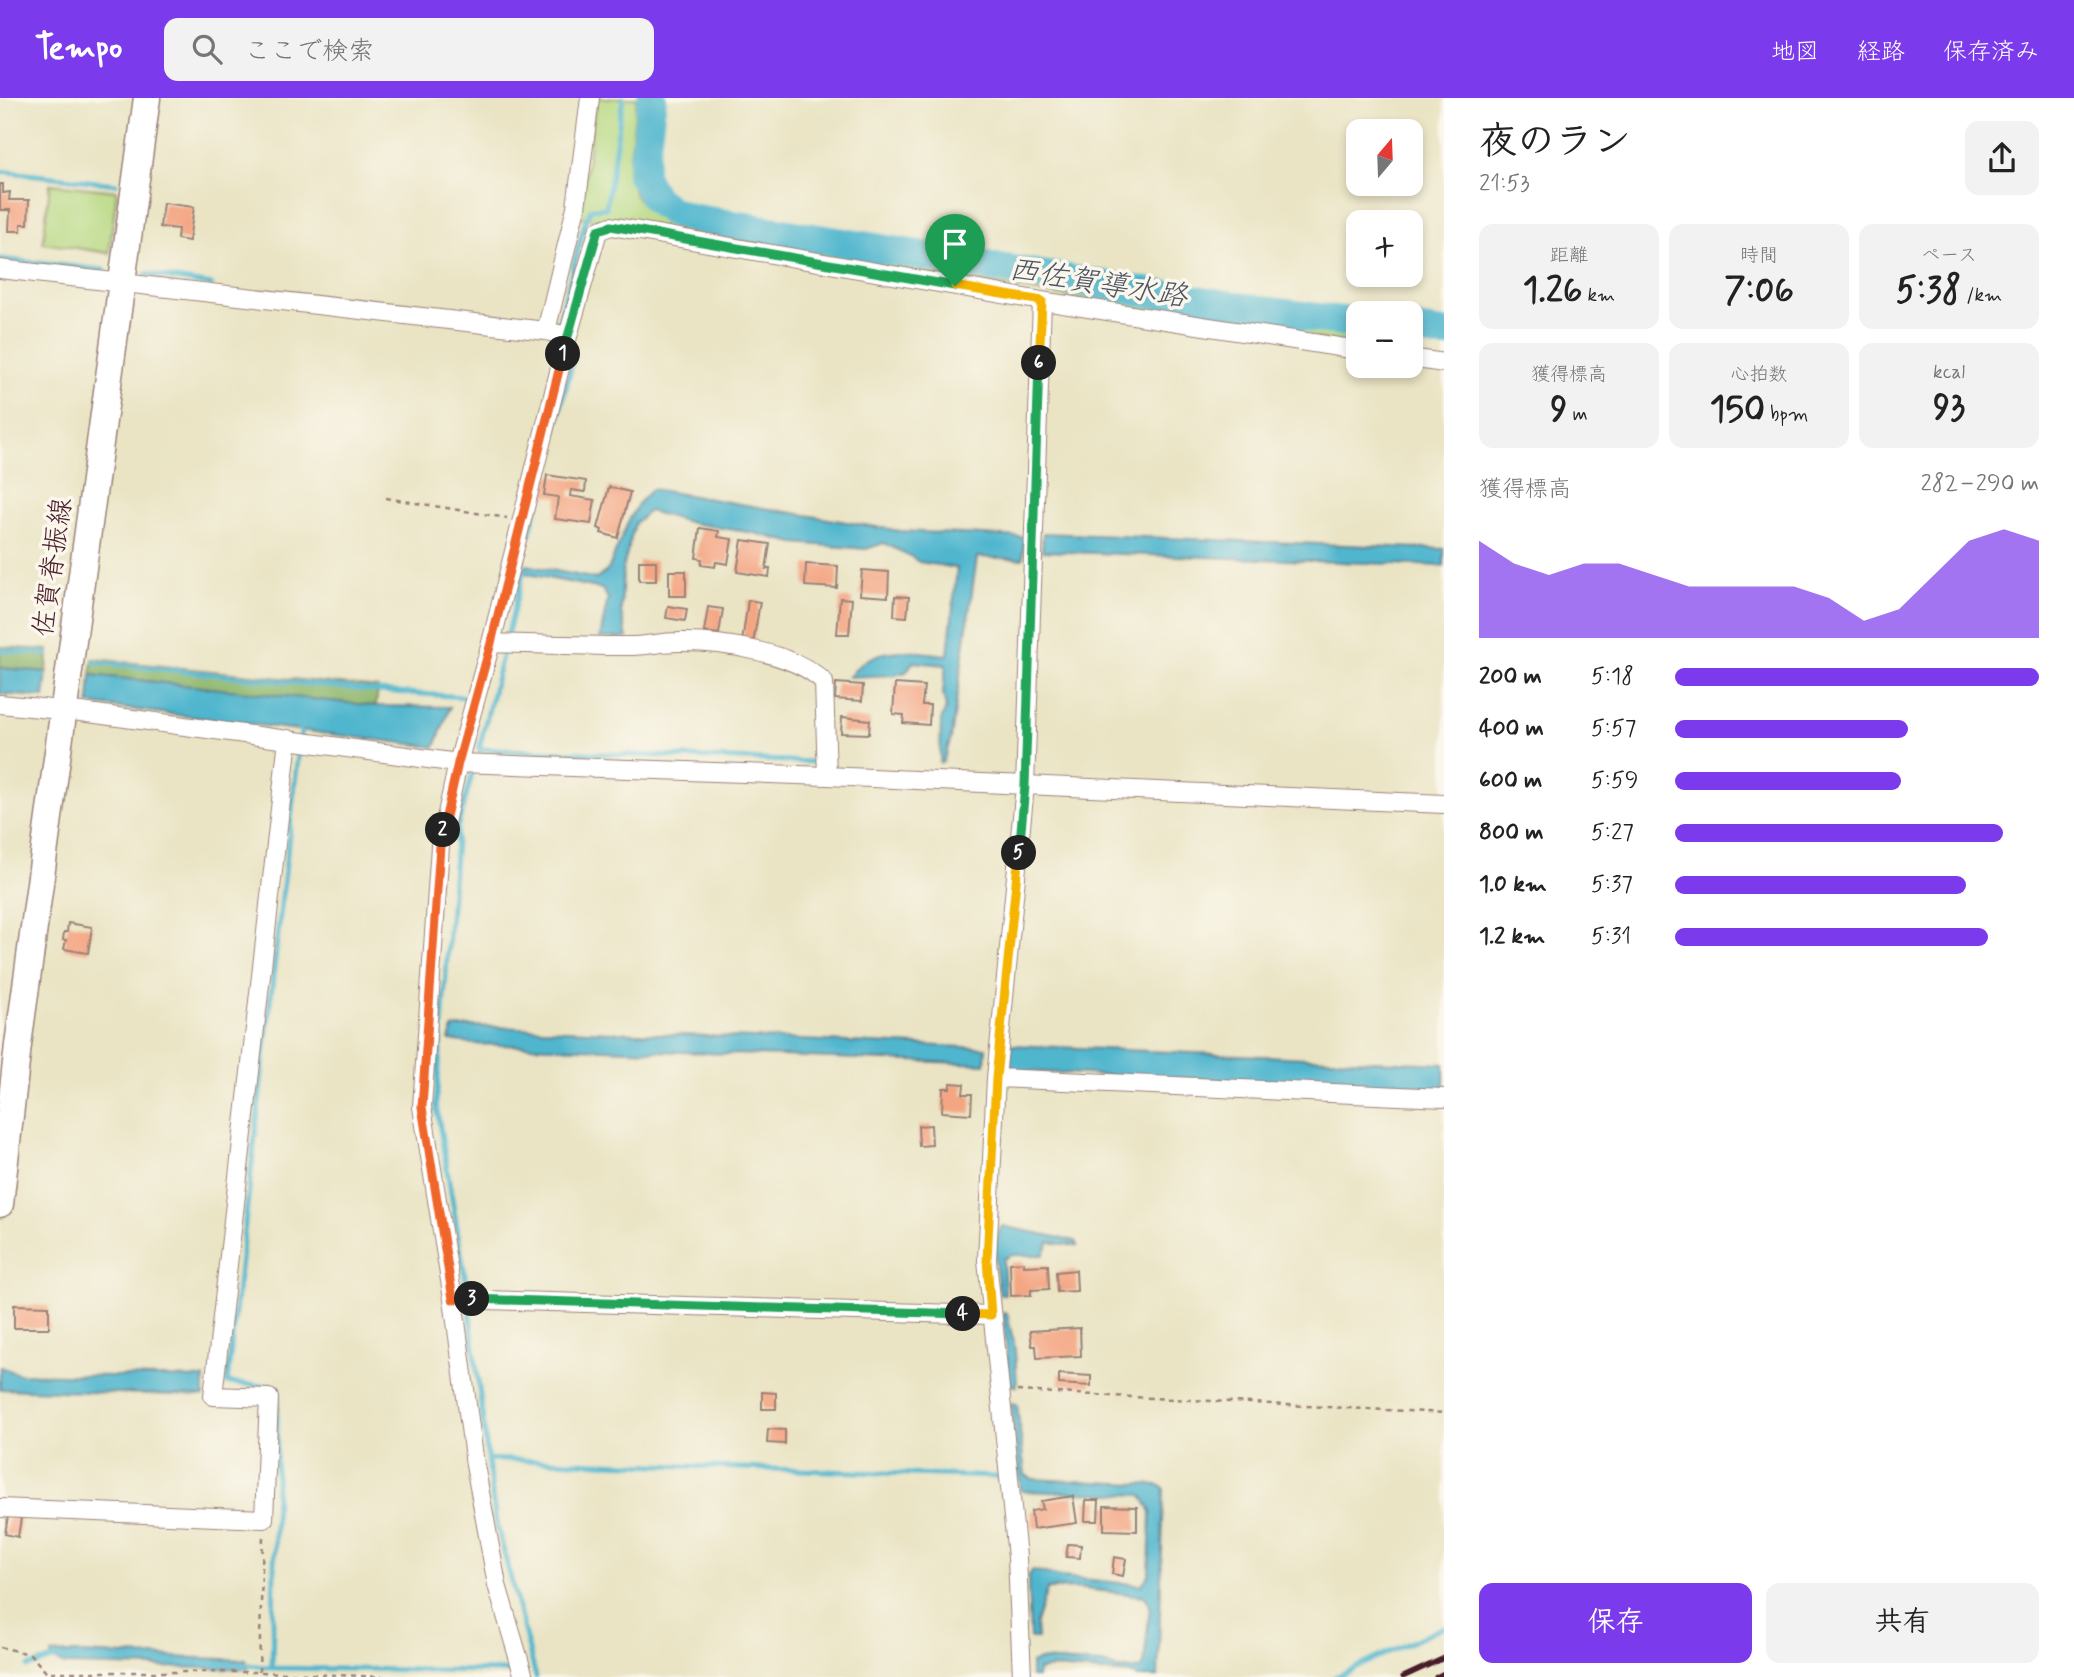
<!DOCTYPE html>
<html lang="ja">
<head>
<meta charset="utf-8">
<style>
	body { margin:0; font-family:Mynerve,"Klee One",sans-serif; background:#f2f2f2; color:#222; height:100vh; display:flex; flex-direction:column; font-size:26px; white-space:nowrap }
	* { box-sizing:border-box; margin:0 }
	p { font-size:23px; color:#767676 }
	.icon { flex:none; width:38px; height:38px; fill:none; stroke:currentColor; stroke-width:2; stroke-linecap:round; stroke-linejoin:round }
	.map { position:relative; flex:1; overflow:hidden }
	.side { display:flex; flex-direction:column; background:#fff; width:630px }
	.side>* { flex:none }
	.needle { width:46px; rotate:19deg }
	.buttons { position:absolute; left:1346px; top:21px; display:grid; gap:14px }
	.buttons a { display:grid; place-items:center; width:77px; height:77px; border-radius:14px; background:#fff; box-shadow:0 4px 10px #0003; font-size:35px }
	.pin { position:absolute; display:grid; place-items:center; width:60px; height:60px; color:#fff; margin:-72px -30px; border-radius:50% 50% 50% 0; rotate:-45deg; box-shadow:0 0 7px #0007 }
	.pin .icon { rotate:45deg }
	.km { position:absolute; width:35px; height:35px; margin:-18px; border-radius:50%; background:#222; color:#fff; font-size:19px; line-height:35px; text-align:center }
	.round { display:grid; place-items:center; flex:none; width:74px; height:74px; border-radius:14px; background:#f2f2f2 }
	.summary { display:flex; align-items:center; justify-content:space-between; height:119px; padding:0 35px }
	h1 { font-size:38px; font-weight:800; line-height:52px }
	.figures { display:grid; grid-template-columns:repeat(3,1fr); gap:10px; height:119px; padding:7px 35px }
	.figures div { display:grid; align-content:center; border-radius:14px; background:#f2f2f2; text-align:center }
	.figures b { font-size:35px; font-weight:800 }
	.figures small { font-size:19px; font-weight:400 }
	.figures p { font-size:19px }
	.chart { height:196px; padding:14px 35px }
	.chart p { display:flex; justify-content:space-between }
	.chart svg { width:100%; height:126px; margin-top:7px; fill:#7c3aed; opacity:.7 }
	.primary-button { display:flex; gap:14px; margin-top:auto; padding:14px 35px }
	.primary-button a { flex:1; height:80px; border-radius:14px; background:#7c3aed; color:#fff; font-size:28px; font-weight:800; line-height:80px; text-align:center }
	.primary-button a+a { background:#f2f2f2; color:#222 }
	ul { padding:0 35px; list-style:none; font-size:23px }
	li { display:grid; grid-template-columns:112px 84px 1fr; align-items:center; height:52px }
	li i { height:18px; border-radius:9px; background:#7c3aed }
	header { display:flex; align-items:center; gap:42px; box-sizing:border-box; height:98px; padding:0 35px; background:#7c3aed; color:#fff }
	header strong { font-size:33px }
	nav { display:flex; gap:38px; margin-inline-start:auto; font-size:24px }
	.search { width:490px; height:63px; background:#f2f2f2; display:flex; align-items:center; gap:18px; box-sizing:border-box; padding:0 24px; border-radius:14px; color:#767676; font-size:26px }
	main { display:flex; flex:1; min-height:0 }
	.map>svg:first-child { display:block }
	.green { fill:#b5d880; stroke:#807c56; stroke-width:2 }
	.forest { fill:#90b86e; stroke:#6d6c4c; stroke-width:2 }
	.water { fill:#4fb6ce; stroke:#4c6a7c; stroke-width:2 }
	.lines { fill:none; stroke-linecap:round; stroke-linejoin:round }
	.stream { stroke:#4fb6ce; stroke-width:5 }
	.river { stroke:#4fb6ce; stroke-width:30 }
	.building { fill:#f4a683 }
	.street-casing { stroke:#9a8278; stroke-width:20 }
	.primary-casing { stroke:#9a8278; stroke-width:29 }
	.path { stroke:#9a8278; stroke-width:2.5; stroke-dasharray:5 5; stroke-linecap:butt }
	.street { stroke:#fff; stroke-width:18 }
	.primary { stroke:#fff; stroke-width:26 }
	.rail { stroke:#4a1f2b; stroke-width:5 }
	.split-1-casing { stroke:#fff; stroke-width:14 }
	.split-2-casing { stroke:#fff; stroke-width:14 }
	.split-3-casing { stroke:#fff; stroke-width:14 }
	.split-4-casing { stroke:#fff; stroke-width:14 }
	.split-5-casing { stroke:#fff; stroke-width:14 }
	.split-6-casing { stroke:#fff; stroke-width:14 }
	.split-7-casing { stroke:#fff; stroke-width:14 }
	.split-1 { stroke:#22a559; stroke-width:9 }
	.split-2 { stroke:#f0652b; stroke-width:9 }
	.split-3 { stroke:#f0652b; stroke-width:9 }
	.split-4 { stroke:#22a559; stroke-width:9 }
	.split-5 { stroke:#f5b400; stroke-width:9 }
	.split-6 { stroke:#22a559; stroke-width:9 }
	.split-7 { stroke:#f5b400; stroke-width:9 }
	.labels { text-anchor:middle; stroke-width:7; stroke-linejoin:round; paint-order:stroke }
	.street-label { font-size:28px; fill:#4a1f2b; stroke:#fbf7ec }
	.water-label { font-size:30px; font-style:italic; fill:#4c5464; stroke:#fbf7ec }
</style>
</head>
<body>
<header>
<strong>Tempo</strong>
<div class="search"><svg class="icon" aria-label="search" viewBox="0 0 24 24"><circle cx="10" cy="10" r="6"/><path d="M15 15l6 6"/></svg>ここで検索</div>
<nav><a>地図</a><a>経路</a><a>保存済み</a></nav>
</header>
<main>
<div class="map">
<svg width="1444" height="1579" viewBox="0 0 1444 1579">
	<rect width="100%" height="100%" fill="#fbf7ec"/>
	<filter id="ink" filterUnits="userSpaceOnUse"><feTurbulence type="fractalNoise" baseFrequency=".0143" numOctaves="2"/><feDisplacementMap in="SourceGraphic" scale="14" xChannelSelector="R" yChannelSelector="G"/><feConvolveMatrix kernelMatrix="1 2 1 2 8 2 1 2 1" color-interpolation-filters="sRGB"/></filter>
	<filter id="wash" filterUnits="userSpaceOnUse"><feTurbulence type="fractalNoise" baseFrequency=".00686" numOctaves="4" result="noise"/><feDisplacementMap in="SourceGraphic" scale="28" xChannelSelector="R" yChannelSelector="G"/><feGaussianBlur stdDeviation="1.57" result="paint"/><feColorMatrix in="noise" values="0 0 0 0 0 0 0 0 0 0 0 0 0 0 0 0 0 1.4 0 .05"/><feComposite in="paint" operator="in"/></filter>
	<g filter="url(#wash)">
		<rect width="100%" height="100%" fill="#eae4c4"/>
		<!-- green -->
		<path class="green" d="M596,0h41l-9,73 7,25 27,25 696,114v10l-778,-128z
			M50,86l67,7 -8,62 -66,-10z"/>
		<!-- forest -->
		<path class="forest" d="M0,549l48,3 -1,22 -47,-4z
			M93,561l285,29 -2,18 -285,-31z"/>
		<!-- water -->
		<path class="water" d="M652,391l248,42 124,6 -1,22 -46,-2 -26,181 -8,24 -3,1 1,-43 5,-12 -3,-15 3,-28 -33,-3 -7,10 -12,3 -45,2c4,-4 7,-10 12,-13 23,-20 60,-11 87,-9l9,-87 -38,-6 -9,-6 -26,-13 -18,6 -72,-6 -40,-10 -62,-10 -43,-12 -14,12 -12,45 -2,44 6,26h-27l8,-40 -6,-9 -74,-15 -4,-4 3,-5 69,14 12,-9 20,-48 12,-21z
			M1043,435l401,16v17l-402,-15z
			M0,570l47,4 -3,25 -44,-3z
			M91,577l285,31 74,1 -15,40 -346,-43z
			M472,928l514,22 -1,16 -510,-20 -26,-4 4,-12z
			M1011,947l433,19v26l-428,-19 -7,-6z
			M1002,1128l74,15 1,5 -28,-4 -6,13h-32l-8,4 2,36h-5c-3,-18 -10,-54 2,-69z
			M1003,1215h4l8,37 2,36 -7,-1z
			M0,1269l19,7 185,4v18l-204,-7z
			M1011,1305l6,1 8,71 8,4 126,6 5,3 -6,189h-21l-4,-3 -80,-6 -15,2 -1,7h-6v-14l9,-3 62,4 16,5h22l4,-4 6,-61 -6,-8 -67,-8 -30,1 -11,34 1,15h-7l-2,-62 5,-6 28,7 80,8 8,-10 2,-63 -9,-17 -121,-4z
			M77,1555l169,7 2,9 -183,-4 -13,-6 -1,-5z"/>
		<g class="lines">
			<!-- stream -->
			<path class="stream" d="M0,73l116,13
				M0,161l104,11
				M146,176l66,11
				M354,202l205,23 26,-101 6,-13 15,-1 17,-110
				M549,357l25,-100
				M529,439l17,-69
				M507,538l17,-66 -3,-4 4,-15
				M0,552l48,4
				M503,554l-24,97 334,13
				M94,564l284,29 87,6
				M301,632l-74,653 51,4 -6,281 237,3
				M472,677l-15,53 -21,276 29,171 30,242 41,160
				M488,1361l509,18
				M240,1566l32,4
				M28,1569l24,-8h7
				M1335,1579l109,-50"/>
			<!-- river -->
			<path class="river" d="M652,0l-10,77 13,24 16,12 19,7 580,94 88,11
				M1410,231l34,5"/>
		</g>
		<g id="blocks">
			<!-- building -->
			<path class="building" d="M0,86h3v9l7,-1 -1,8h20l-1,24h-7v7h-12l1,-21h-10z
				M163,105l31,4 -5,34 -12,-2 1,-10 -18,-2z
				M547,377l39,6 -1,11 -14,-2 -1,6 25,4 -4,24 -36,-5 3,-22 -14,-2z
				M609,389l21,5 -12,46 -17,-5 1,-3 -4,-2z
				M700,430l19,3 -1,6 14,2 -4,25 -12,-2 -1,5 -14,-2 1,-6 -6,-1z
				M742,442l28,4 -4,25h4l-1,8 -32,-5z
				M639,463h17v20h-17z
				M806,466l32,2 -1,22 -32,-2z
				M862,472l27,2 -1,25 -28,-2z
				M669,473h17v25h-17z
				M895,498l14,1 -2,20 -13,-1z
				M840,500l12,1 -3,35h-12z
				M748,502l12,2 -7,42 -11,-2z
				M668,508l19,3 -2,12 -19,-3z
				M708,509l15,2 -4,25 -15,-2z
				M836,585l27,2 -1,16 -27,-2z
				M895,586l29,2 -2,19h8l-1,20 -26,-2 1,-8 -11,-1z
				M842,619l28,3 -1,14 -28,-1z
				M68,825l24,4 -4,26 -24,-4 2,-9h-3l1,-8h3z
				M950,985l14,1 -1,10h9l-1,20 -29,-2 1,-24h7z
				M931,1027l1,20 -13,1 -1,-20z
				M1024,1164v4l24,-1 1,24 -18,1v5l-20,1 -1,-33z
				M1076,1172l1,21 -20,1 -1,-20z
				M14,1207l35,1v22h-35z
				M1080,1230l1,28 -44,2 -1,-12h-4l-2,-15z
				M1059,1276l32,2v10l-32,-2z
				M762,1294l14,1v16h-14z
				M768,1331l17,1v14l-18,-1z
				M1073,1398l4,27 -44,6 -2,-18 12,-2 -2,-8z
				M1086,1402h13l-1,21h-13z
				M1104,1408l33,1v24l-33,-1z
				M8,1418l13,2 -3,19 -13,-3z
				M1068,1446l13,1 -1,13 -14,-1z
				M1114,1459l12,2 -3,17 -11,-2z"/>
		</g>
	</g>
	<g filter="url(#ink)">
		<use href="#blocks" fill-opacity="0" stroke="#9a8278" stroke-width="2"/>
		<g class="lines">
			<!-- street casing -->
			<g class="street-casing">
				<path id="street" d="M0,171l546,62 22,5
					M546,233l30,-124 14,-109
					M1410,260l34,5
					M491,545c45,1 89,3 133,3 18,1 36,-4 54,-4 40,-1 117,10 146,40l3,94
					M0,606l81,8 377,51 369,13 617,28
					M996,980l448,20
					M453,1201l538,16
					M0,1410l264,11 5,-121 -56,-2 75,-657
					M524,1579l-27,-92 -22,-120 -22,-166 -31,-192 18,-261 18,-83 33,-120 77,-307 30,-105 13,-5 431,75 316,49
					M1022,1579l-5,-120 -30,-297 9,-182 29,-292 17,-485"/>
			</g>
			<!-- primary casing -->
			<g class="primary-casing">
				<path id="primary" d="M0,1106l18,-159 129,-947"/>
			</g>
			<!-- path -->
			<path class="path" d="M386,400l121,20
				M1017,1293l427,22
				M0,1549l30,7 16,18h213l127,5
				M259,1574l4,-136"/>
			<!-- street -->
			<use href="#street" class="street"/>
			<!-- primary -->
			<use href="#primary" class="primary"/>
			<!-- rail -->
			<path class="rail" d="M1403,1579l41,-19
				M1436,1579l8,-4"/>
		</g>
	</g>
	<g class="lines" filter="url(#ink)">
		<!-- split-1 casing -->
		<g class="split-1-casing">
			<path id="split-1" d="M563,256l35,-124 13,-4 344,60"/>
		</g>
		<!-- split-2 casing -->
		<g class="split-2-casing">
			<path id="split-2" d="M443,732l15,-67 33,-120 72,-289"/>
		</g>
		<!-- split-3 casing -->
		<g class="split-3-casing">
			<path id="split-3" d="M443,732l-3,16 -18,261 31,192h19"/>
		</g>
		<!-- split-4 casing -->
		<g class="split-4-casing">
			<path id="split-4" d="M472,1201l491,15"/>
		</g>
		<!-- split-5 casing -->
		<g class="split-5-casing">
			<path id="split-5" d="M963,1216l28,1 -4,-55 9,-182 23,-225"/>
		</g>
		<!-- split-6 casing -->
		<g class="split-6-casing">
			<path id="split-6" d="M1019,755l6,-67 14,-423"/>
		</g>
		<!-- split-7 casing -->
		<g class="split-7-casing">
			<path id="split-7" d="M955,188l87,15 -3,62"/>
		</g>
		<!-- split-1 -->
		<use href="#split-1" class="split-1"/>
		<!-- split-2 -->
		<use href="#split-2" class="split-2"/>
		<!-- split-3 -->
		<use href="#split-3" class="split-3"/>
		<!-- split-4 -->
		<use href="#split-4" class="split-4"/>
		<!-- split-5 -->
		<use href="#split-5" class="split-5"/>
		<!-- split-6 -->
		<use href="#split-6" class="split-6"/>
		<!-- split-7 -->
		<use href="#split-7" class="split-7"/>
	</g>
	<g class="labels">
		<!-- street labels -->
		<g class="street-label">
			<text transform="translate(51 469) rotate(-82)" y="10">佐賀脊振線</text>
		</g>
		<!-- water labels -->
		<g class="water-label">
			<text transform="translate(1098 184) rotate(9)" y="10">西佐賀導水路</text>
		</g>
	</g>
</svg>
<div class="buttons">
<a><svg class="needle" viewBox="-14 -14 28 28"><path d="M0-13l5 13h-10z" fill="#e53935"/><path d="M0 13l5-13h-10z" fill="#767676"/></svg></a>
<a>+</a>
<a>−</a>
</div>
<div class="pin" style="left:955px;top:188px;background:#1e9e55"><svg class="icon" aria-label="arrive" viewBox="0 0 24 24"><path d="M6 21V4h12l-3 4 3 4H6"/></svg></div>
<b class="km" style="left:563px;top:256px">1</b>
<b class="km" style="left:443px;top:732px">2</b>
<b class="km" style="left:472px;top:1201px">3</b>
<b class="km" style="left:963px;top:1216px">4</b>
<b class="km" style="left:1019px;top:755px">5</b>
<b class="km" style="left:1039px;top:265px">6</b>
</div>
<section class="side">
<div class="summary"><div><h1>夜のラン</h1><p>21:53</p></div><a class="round"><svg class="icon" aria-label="share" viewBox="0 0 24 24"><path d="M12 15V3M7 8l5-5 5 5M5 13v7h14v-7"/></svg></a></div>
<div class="figures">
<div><p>距離</p><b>1.26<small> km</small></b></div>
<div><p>時間</p><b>7:06</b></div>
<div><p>ペース</p><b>5:38<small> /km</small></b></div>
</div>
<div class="figures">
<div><p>獲得標高</p><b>9<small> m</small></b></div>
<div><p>心拍数</p><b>150<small> bpm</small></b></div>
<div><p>kcal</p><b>93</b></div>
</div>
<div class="chart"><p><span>獲得標高</span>282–290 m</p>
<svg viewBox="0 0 160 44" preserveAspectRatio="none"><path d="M0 44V10L10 18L20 22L30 18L40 18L50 22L60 26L70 26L80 26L90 26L100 30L110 38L120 34L130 22L140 10L150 6L160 10V44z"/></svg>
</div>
<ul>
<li><b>200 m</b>5:18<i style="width:100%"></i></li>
<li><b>400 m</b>5:57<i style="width:64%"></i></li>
<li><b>600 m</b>5:59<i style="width:62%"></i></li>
<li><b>800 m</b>5:27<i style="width:90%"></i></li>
<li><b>1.0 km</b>5:37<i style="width:80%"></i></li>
<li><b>1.2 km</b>5:31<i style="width:86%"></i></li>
</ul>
<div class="primary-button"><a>保存</a><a>共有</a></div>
</section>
</main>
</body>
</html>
